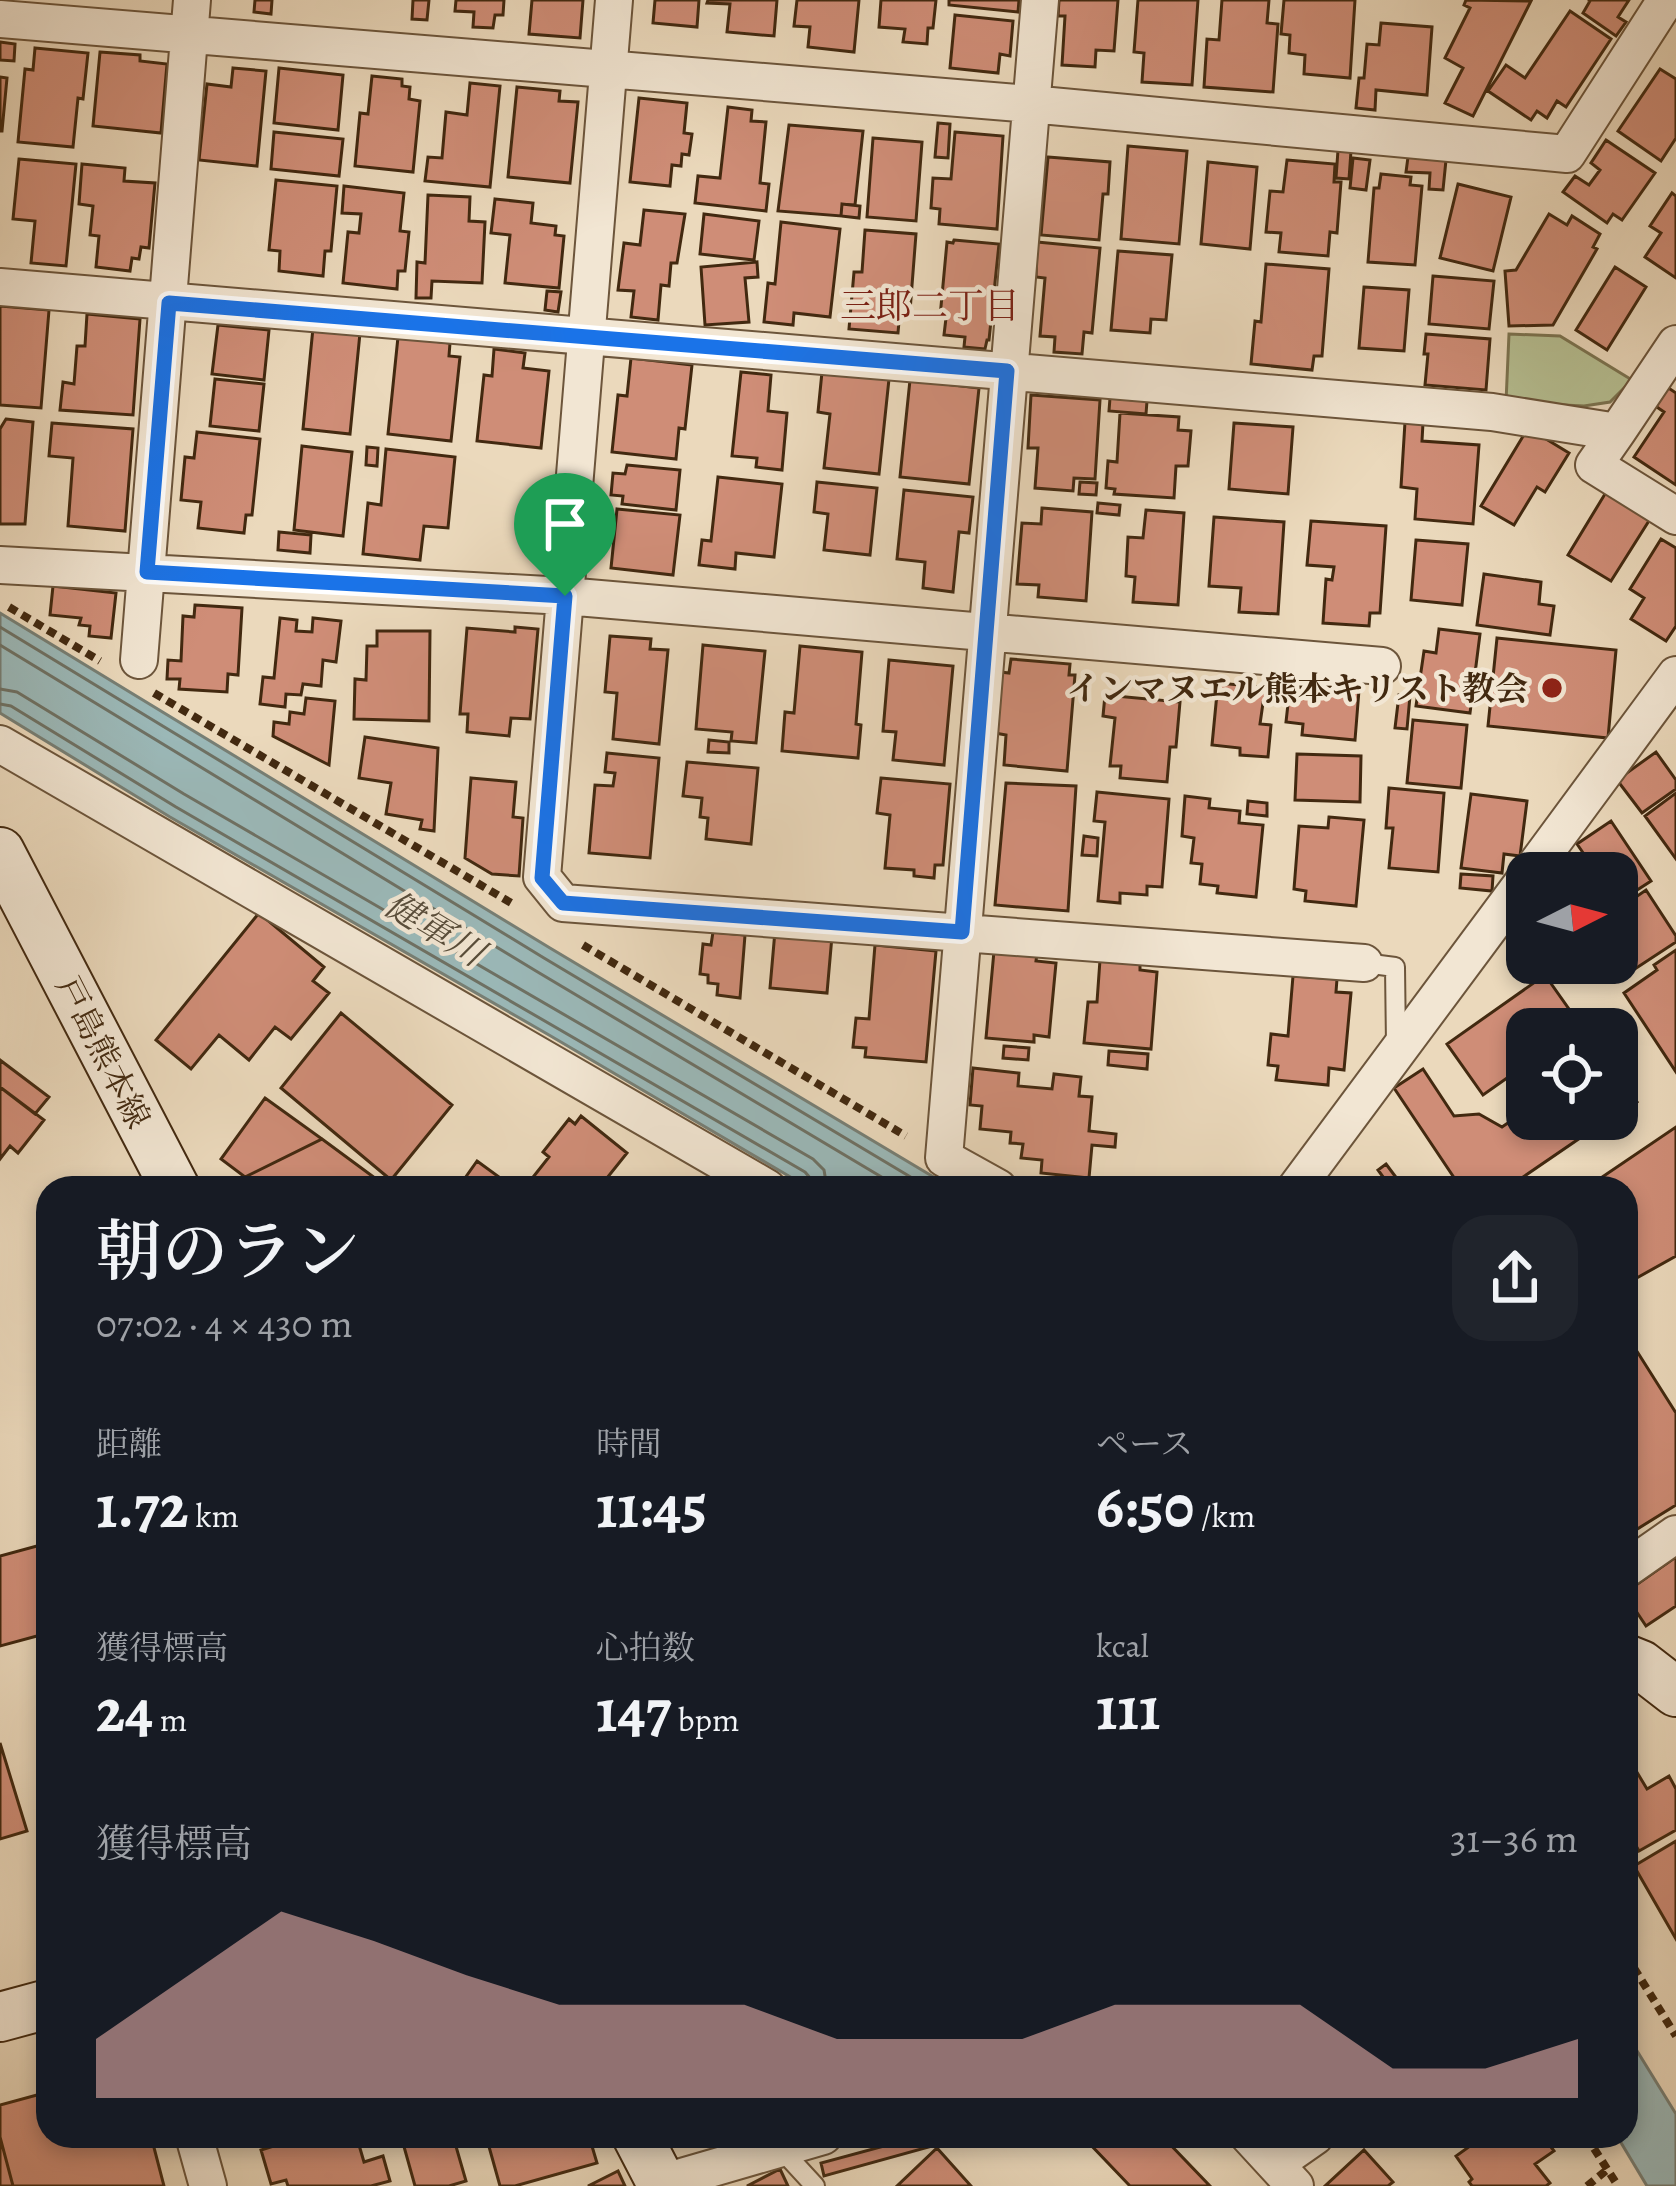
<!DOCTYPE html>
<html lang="ja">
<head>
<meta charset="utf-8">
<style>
	body { margin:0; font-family:Alegreya,"Noto Serif JP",serif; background:#20242c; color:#f1f3f6; height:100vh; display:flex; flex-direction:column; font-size:45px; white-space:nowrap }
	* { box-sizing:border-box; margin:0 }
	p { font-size:39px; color:#9ea1a6 }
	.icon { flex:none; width:66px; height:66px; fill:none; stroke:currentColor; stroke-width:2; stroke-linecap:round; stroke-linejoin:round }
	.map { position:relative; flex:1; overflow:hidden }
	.panel { position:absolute; left:36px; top:1176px; width:1602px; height:972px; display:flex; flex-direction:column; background:#171b24; border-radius:36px; box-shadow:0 6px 18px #0003 }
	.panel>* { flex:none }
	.needle { width:78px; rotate:84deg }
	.buttons { position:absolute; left:1506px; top:852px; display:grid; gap:24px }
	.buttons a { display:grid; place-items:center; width:132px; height:132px; border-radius:24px; background:#171b24; box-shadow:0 6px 18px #0003; font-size:60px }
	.pin { position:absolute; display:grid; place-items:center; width:102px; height:102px; color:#fff; margin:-123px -51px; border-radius:50% 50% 50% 0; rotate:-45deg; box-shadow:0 0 12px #0007 }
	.pin .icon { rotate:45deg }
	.round { display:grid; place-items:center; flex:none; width:126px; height:126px; border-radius:36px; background:#20242c }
	.overview { display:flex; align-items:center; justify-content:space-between; height:204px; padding:0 60px }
	h1 { font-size:66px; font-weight:600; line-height:90px }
	.stats { display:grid; grid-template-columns:repeat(3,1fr); gap:18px; height:204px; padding:12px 60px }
	.stats div { display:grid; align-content:center }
	.stats b { font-size:60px; font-weight:600 }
	.stats small { font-size:33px; font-weight:400 }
	.stats p { font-size:33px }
	.chart { height:336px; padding:24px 60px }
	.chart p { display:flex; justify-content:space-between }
	.chart svg { width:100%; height:216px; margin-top:12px; fill:#c59692; opacity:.7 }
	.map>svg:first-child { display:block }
	.green { fill:#b6bf92; stroke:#7c7451; stroke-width:3 }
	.water { fill:#9bb9b9; stroke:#777f75; stroke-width:3 }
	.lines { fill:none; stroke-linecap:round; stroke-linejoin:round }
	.shore { stroke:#6e7164; stroke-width:3 }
	.building { fill:#cf8d77; stroke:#422910; stroke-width:3 }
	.lane-casing { stroke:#6c553b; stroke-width:22 }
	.street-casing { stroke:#6c553b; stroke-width:40 }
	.secondary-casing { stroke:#422910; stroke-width:52 }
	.path { stroke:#422910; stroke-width:8; stroke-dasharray:9 6; stroke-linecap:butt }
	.lane { stroke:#f2e6d3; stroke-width:18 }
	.street { stroke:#f2e6d3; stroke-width:36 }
	.secondary { stroke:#f2e6d3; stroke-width:48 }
	.route-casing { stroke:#fff; stroke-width:24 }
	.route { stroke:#1a73e8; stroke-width:15 }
	.poi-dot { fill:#8f2418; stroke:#f2e6d3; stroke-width:4.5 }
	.labels { text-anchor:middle; stroke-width:9; stroke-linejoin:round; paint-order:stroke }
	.poi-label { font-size:33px; font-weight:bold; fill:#422910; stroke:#f2e6d3; text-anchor:end }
	.street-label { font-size:33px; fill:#422910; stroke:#f2e6d3 }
	.neighbourhood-label { font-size:36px; fill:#7a1f14; stroke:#f2e6d3 }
	.water-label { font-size:36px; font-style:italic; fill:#584d3a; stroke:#f2e6d3 }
</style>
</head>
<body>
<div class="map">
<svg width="1676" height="2186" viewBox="0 0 1676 2186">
	<rect width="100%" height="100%" fill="#ebd9bc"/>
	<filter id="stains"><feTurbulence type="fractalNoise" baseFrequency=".00167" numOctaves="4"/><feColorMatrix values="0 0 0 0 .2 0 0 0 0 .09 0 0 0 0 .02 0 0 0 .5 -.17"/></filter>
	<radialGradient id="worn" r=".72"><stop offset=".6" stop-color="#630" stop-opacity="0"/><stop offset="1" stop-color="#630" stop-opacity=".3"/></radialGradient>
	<!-- green -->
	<path class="green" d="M1509,334l51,2 72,44 -22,22 -26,4 -78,-4z"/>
	<!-- water -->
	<path class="water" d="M0,613l550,335 402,240h-143l-260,-153 -379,-218 -170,-104z
		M1626,2033l50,81v72h-29l-30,-50h9z"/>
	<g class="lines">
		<!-- shore -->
		<path class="shore" d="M0,627l544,331 385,230
			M0,645l536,326 364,217
			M0,689l17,3 167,102 629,365 11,11 3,18
			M0,704l11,2 165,101 629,365 6,7 1,9"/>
	</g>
	<!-- building -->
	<path class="building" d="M255,0h17l-1,14 -17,-2z
		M413,0h16l-2,20 -15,-1z
		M456,0h48l-1,15h-8l-2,13 -20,-1 1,-15 -19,-1z
		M532,0h51l-3,38 -51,-4z
		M655,0h44l-2,27 -44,-4z
		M708,0h69l-3,36 -47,-4 3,-28 -23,-1z
		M797,0h62l-5,52 -46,-5 2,-20 -16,-1z
		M881,0h55l-3,28h-5l-1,16 -24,-2 2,-13 -26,-2z
		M949,0h70l-1,12 -69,-7z
		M1059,0h59l-4,51 -18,-1 -1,17 -33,-2 3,-49h-7z
		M1138,0h60l-6,85 -50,-3 2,-29 -10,-1z
		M1222,0h47l-2,23 11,1 -5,68 -69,-5 3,-48 12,1z
		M1284,0h71l-5,78 -46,-4 1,-19 -16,-2 1,-18 -9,-1z
		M1466,0l65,1 -58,115 -28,-13 18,-35 -18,-10 25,-50 -6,-3z
		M1588,0h41l-11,17 8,5 -10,14 -33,-23 7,-12z
		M1570,11l41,28 -45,68 -9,-6 -10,17 -10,-7 -6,9 -43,-29 18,-26 19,13z
		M955,15l58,6 -3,35 -10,-2 -2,19 -48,-5z
		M1381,23l51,4 -5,68 -51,-5 -1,20 -19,-2 3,-30h5l3,-34 12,1z
		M0,42l15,2 -1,17 -14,-1z
		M35,48l53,5 -5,46 -5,-1 -5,49 -55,-5 7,-73 8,1z
		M100,52l40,3v6l27,3 -6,69 -68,-7z
		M233,68l33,3 -9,95 -58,-6 8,-76 24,3z
		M279,68l64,7 -5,55 -64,-7z
		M1660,69l16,10v59l-15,23 -43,-30z
		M372,76l30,3v7l8,1 -1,12 11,2 -7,71 -58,-6 5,-53 8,1z
		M0,77l7,1 -5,53h-2z
		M470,83l30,3 -10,101 -65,-6 3,-24 14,1 4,-46 21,3z
		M517,87l43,4 -1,10 19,1 -8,81 -62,-6z
		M639,98l48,5 -3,30 8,1 -3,21 -7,-1 -1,12 -9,-1 -2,21 -40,-4z
		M728,107l24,3 -1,11 15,1 -6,61 9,1 -3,27 -71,-8 3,-27 22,2z
		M938,123l12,1 -2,34 -13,-1z
		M789,125l74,6 -8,74 -13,-1 -1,12 -63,-5z
		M274,132l69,7 -4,37 -68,-7z
		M955,132l48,4 -6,93 -58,-5 1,-15 -9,-1 2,-30 18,1z
		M873,138l49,4 -6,79 -49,-4z
		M1606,140l49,33 -33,47 -9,-6 -6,9 -44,-31 12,-16 14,9 11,-15 -9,-7z
		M1128,146l59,5 -8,93 -58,-5z
		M1338,150l13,1 -2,28 -13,-1z
		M1048,157l62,5 -2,32h-5l-4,46 -58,-5z
		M1408,157l38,3 -3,30 -14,-1 1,-16 -24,-1z
		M1353,158l17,2 -4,30 -16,-2z
		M19,159l57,5 -10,102 -35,-3 4,-42 -22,-2z
		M1287,160l48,4 -1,18h7l-4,51 -7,-1 -2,24 -49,-4 2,-19 -15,-1 4,-41 13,1z
		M1208,162l49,5 -7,82 -49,-5z
		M82,164l43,4 -1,13 31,2 -6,65 -8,-1 -2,12 -7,-1 -2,13 -34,-4 3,-31 -9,-1 3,-29 -14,-2z
		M1381,174l30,3 -1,8 12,1 -7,79 -47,-3 6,-74h5z
		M276,180l61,6 -6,65h-6l-2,25 -44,-5 1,-20 -11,-1z
		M1458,184l53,13 -18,74 -53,-13z
		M344,186l60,7 -4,38 9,1 -4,39h-7l-1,18 -54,-6 5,-51 11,1 2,-19 -19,-1z
		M1672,193l4,3v82l-31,-21 16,-24 -11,-7z
		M428,195l42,2 -1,24 16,1 -3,61 -50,-2 -1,17h-15l1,-36 8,1z
		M495,199l38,4 -2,20 25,3 -1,9 9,1 -5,52 -54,-5 5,-48 -19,-2z
		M842,204l18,2 -1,12 -18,-2z
		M644,210l41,4 -8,49h-6l-2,23 -8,-1 -3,35 -27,-3 3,-26 -16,-1 6,-47 16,2z
		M704,214l55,7 -5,39 -54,-6z
		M1549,214l18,11 5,-9 28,18 -7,13 4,2 -44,76 -44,1 -4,-55 11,-1z
		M781,222l59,7 -10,88 -36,-4 -1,12 -29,-3 4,-39 7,1z
		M865,230l51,4 -6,77 -10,-1 -2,23 -49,-4 5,-57h8z
		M954,240l45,4 -10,96h-2l-2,9 -21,-2 1,-10 -21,-2 2,-17 -6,-1 7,-75 6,1z
		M1037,242l63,6 -8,85 -8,-1 -2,22 -28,-2 1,-15 -15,-1 5,-58 -9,-1z
		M1118,251l54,4 -6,65 -15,-1 -1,14 -39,-3z
		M757,262l1,15 -13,1 4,44 -44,3 -4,-58z
		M1266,264l63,5 -7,87h-8l-2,14 -61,-6 4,-43 6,1z
		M1615,267l31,20 -39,63 -31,-20z
		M1433,276l61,5 -5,48 -60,-5z
		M1364,287l45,3 -5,61 -45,-3z
		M547,291l14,1 -3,20 -13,-2z
		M0,306l49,4 -8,98 -41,-3z
		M87,314l53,5 -7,96 -73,-5 3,-28 11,2 3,-38h8z
		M218,325l51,5 -5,50 -52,-6z
		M313,328l47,5 -10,101 -47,-5z
		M1426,334l64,5 -4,51 -61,-5 3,-31h-4z
		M398,337l52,6 -1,13 11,1 -9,84 -63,-7z
		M494,349l31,4 -2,15 26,3 -8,77 -64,-7 7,-66 8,1z
		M631,358l61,7 -7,64 -6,-1 -3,31 -64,-7 6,-57 9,1z
		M741,372l30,3 -3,36 19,2 -5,57 -26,-3 1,-9 -25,-2z
		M822,372l67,7 -10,95 -55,-6 6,-54 -12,-2z
		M215,379l49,5 -5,47 -49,-5z
		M910,380l69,8 -10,96 -69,-7z
		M1661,383l15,10v92l-42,-28 30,-45 -16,-11z
		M1031,395l69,5 -5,79 -21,-1 -1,13 -38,-3 3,-40h-10z
		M1110,398l37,3 -1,13 -37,-3z
		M1120,413l59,4 -1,13 13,1 -3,35h-12l-2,32 -60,-4 1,-5 -9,-1 2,-27 9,1z
		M6,419l27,3 -8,102h-25v-95z
		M1405,422l18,1 -1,18 57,4 -6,79 -58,-5 2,-30 -16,-2z
		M52,423l81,6 -8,102 -57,-5 5,-68 -24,-2z
		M1234,423l59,4 -5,67 -59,-5z
		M1528,428l41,25 -24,39 -8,-5 -23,38 -33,-19z
		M197,432l63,7 -8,76h-6l-2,18 -46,-5 3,-26 -20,-2 4,-43 9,1z
		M302,446l50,6 -9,84 -49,-6z
		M367,447l11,1 -1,18 -11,-1z
		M386,449l69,8 -7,71 -24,-2 -4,34 -57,-6 5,-51 13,2z
		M627,465l53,5 -4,40 -54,-6 1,-8 -12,-1 2,-22 12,1z
		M718,477l64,7 -8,73 -38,-4 -1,16 -36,-4 3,-25 9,1z
		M817,482l60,6 -7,67 -46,-5 4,-36 -14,-2z
		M1080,482l17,1 -1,12 -17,-1z
		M1608,489l44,27 -41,65 -43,-26z
		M904,490l69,7 -4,36 -10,-1 -6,60 -30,-4 2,-26 -28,-3z
		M1098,503l22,2 -1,10 -22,-2z
		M1042,508l50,4 -6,89 -48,-4 1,-12 -22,-1 5,-61 19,1z
		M617,509l63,6 -7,60 -62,-7z
		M1146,510l38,3 -6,92 -45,-3 2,-25 -9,-1 2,-39 15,1z
		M1214,517l70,5 -6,92 -39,-2 2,-24 -32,-2z
		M1311,521l75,5 -6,87h-10l-1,13 -46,-3 3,-44 6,1 2,-13 -27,-2z
		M279,532l32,3 -1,18 -32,-3z
		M1661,539l15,9v78l-10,15 -35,-22 13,-21 -14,-9z
		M1416,540l52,4 -6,61 -51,-5z
		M1484,574l57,8 -2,22 15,2 -4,29 -73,-10z
		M53,586l63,7 -5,45 -22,-2 1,-10 -11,-1 2,-7 -31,-3z
		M195,605l47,3 -4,67 -10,-1 -1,18 -48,-3 1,-10h-13l1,-19 13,1 2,-45 11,1z
		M280,618l17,2 -1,11 16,1 1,-14 28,3 -5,41 -13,-2 -2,26 -18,-2 -2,11 -15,-1 -1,13 -25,-3 3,-27 11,1z
		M515,627l23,2 -8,90 -19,-1 -2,18 -42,-4 1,-18h-8l7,-86 48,4z
		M1439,629l41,5 -10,79 -54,-7 8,-55 12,2z
		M377,631h53l-1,90 -75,-2 1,-40 11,1 1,-34h10z
		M610,636l41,3 -1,10 18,1 -9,94 -46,-5 4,-46 -12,-1z
		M1497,638l119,12 -8,88 -120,-12z
		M703,645l62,6 -9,92 -25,-2 1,-9 -36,-3z
		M800,646l62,6 -6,72 5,1 -3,33 -76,-7 3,-39 9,1z
		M1011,659l59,5 -1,11h6l-8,96 -63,-6 2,-30 -11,-2 5,-61 9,1z
		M889,660l64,6 -9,99 -51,-5 3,-28 -13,-1z
		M1218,683l55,5 -2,16 -8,-1 -3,21 11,1 -3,32 -28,-2v-7l-28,-3z
		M1301,684l58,6 -4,50 -53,-5 1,-11 -17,-2 3,-27 11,1z
		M1105,695l75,7 -4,45h-6l-3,35 -47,-4 1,-12h-11l5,-48 -12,-2z
		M1399,695l11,1 -3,33 -12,-1z
		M306,698l29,3 -6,64 -56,-29 1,-14 15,2 1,-12 14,2z
		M1413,720l54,5 -6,63 -54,-5z
		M365,737l73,11 -4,83 -14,-2 2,-9 -36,-6 5,-31 -32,-5z
		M709,740l20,2v11l-21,-1z
		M1656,752l20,28v9l-34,24 -25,-33z
		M607,753l52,5 -9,100 -61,-5 6,-68 18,1 2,-13 -10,-1z
		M1297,754l64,2 -1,46 -65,-2z
		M687,762l71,6 -7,76 -45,-5 2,-21 -8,-1 2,-19 -19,-2z
		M471,778l45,4 -3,35 10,1 -4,58 -27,-2 -27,-16z
		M881,778l69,6 -7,81h-8l-1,13 -20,-2v-6l-29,-2 5,-53 -13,-2z
		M1006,783l70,3 -8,125 -73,-6z
		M1389,788l55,5 -6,79 -49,-4 4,-40h-7z
		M1097,792l72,7 -7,88 -15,-1v9l-27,-2v10l-22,-2 7,-79 -11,-1z
		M1676,793v66l-31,-43z
		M1471,794l56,7 -7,55 -16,-2 -2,19 -41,-5z
		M1185,796l25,3 -1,9 31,3 -1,12 24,2 -7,72 -39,-4 1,-7 -18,-2 2,-20 -11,-1 3,-25 -12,-2z
		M1248,801l19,2v13l-20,-2z
		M1329,817l35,3 -8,86 -51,-5 1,-10 -12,-2 5,-63 29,2z
		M1611,821l40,60 -34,22v-30h-20l-20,-29z
		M1084,836l14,2 -1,18 -15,-1z
		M1461,874l32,2 -1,15 -32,-3z
		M1646,890l30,46v6l-61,40 -12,-19h14v-53z
		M1527,911v26l-12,-18z
		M259,913l65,54 -11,14 16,12 -38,46 -16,-12 -26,33 -30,-25 -28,34 -35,-29z
		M775,931l57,5 -5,57 -57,-5z
		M713,932l32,3 -5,63 -23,-3 1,-11 -10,-1v-8l-8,-1 3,-30 8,1z
		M875,945l61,6 -10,111 -61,-5 1,-9 -13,-1 3,-29 13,1z
		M1676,950v122l-52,-79 33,-23 -3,-5z
		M994,951l43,3 -1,7 20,2 -7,74 -15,-2v7l-48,-4z
		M1100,960l40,4v6l17,2 -6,77 -67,-6 4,-41h9z
		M1545,975l36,51 -4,3h-50v35l-44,31 -36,-51z
		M1293,976l44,3 -1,13 15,1 -7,77 -15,-2 -1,17 -52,-5 2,-14 -10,-1 3,-31 17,2z
		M341,1013l111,92 -61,75 -110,-92z
		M1004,1046l25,2 -1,12 -25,-2z
		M1109,1051l39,3 -1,15 -39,-4z
		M0,1060l49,37 -14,17 -35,-27z
		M973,1068l46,5 -1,13 34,3 2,-15 27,3 -2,19 13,1 -3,34 27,3 -1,13 -23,-2 -3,33 -48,-5 1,-13 -21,-2 2,-14 -13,-1 1,-11 -31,-3 2,-23 -12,-1z
		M1423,1069l31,47 25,-2 23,13 25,-17v9h68l4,6 -92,63h-46l-67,-100z
		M1617,1076l20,26 -20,15z
		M0,1087l44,33 -26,33 -8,-7 -10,13z
		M265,1098l57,41 -77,38 -24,-18z
		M581,1116l46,37 -28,35h-59l-10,-7 19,-24 -6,-5 26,-33 6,5z
		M1676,1127v129l-50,28v-96h-40z
		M322,1139l61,45 -2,4h-141l5,-11z
		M477,1161l33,24 -2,3h-50z
		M1386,1164l18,24h-13l-13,-18z
		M1626,1334l50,79v92l-50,31z
		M48,1543v90l-48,13v-90z
		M1676,1557v49l-30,20 -20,-30v-4z
		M0,1743l27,88 -27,8z
		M1626,1754l21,35 22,-13 7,13v41l-37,21 -13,-23z
		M1676,1841v98l-42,-73z
		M48,2092v44h103l13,50h-151l-13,-49v-32z
		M274,2136h99l2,5 -16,4 5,17 19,-6 7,25 -19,5h-83l-2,-6 -15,4 -10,-34 16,-5z
		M401,2136h52l13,45 -17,5h-34z
		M486,2136h103l8,27 -82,23h-15z
		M921,2136h13l2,9 -112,31 -3,-13z
		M1092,2136h70l48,50h-80l-43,-45z
		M1484,2136h59l11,15 -19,13 15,19 -4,3h-74l-3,-4 3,-3 -16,-23z
		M0,2137l13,49h-13z
		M937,2148l34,38h-74z
		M1364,2150l29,32 -5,4h-63z
		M780,2169l8,17h-41z
		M618,2171l7,15h-37z"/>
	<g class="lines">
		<!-- lane casing -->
		<g class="lane-casing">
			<path id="lane" d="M1364,963l31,4 1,78
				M780,2148l35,38"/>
		</g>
		<!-- street casing -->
		<g class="street-casing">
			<path id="street" d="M614,0l-72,877 21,26 801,60
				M0,19l1030,85 537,50 99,-154
				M0,287l1492,125 125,20 59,-88
				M1617,432l-23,33 82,51
				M0,565l565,31 817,70
				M139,660l53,-660
				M0,744l767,444
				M1530,873l146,-198
				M998,1188l-54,-30 96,-1158
				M1296,1188l231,-311
				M1626,1569l50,-35
				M194,2136l14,50
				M1249,2136l46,50
				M1275,2164l40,-28
				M661,2183l162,-47"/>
		</g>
		<!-- secondary casing -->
		<g class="secondary-casing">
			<path id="secondary" d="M0,852l175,336
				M1626,1659l15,6 35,27
				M0,2017l48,-13
				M637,2136l26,50"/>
		</g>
		<!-- path -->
		<path class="path" d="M9,607l91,54
			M154,693l359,211
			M583,945l323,191
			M1626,1955l50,81
			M1586,2136l32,50
			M1587,2186l21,-17"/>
		<!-- lane -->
		<use href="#lane" class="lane"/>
		<!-- street -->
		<use href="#street" class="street"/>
		<!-- secondary -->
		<use href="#secondary" class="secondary"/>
	</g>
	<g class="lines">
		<!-- route casing -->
		<g class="route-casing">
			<path id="route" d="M169,303l838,68 -45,561 -399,-29 -21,-25 23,-282 -418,-24z"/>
		</g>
		<!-- route -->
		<use href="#route" class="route"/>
	</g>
	<!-- markers -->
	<circle class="poi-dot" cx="1552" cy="688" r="12"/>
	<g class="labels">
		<!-- poi labels -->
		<g class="poi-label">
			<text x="1528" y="700">インマヌエル熊本キリスト教会</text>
		</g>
		<!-- street labels -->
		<g class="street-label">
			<text transform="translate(104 1052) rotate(63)" y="12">戸島熊本線</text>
		</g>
		<!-- neighbourhood labels -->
		<g class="neighbourhood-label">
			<text x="930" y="318">三郎二丁目</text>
		</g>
		<!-- water labels -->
		<g class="water-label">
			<text transform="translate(435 928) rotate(31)" y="13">健軍川</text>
		</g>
	</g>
	<rect width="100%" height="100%" filter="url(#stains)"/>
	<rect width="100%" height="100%" fill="url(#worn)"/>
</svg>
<div class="buttons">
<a><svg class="needle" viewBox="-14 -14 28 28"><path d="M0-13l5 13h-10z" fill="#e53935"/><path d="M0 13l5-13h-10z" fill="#9ea1a6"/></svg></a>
<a><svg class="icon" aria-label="locate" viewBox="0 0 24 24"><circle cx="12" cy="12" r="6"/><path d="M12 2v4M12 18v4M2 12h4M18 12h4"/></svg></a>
</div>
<div class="pin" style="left:565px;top:596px;background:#1e9e55"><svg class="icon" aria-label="arrive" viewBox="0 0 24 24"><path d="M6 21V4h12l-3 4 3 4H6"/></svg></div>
<section class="panel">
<div class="overview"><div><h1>朝のラン</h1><p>07:02 · 4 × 430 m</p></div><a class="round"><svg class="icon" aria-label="share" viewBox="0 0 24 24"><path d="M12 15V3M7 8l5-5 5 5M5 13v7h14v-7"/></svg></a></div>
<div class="stats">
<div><p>距離</p><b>1.72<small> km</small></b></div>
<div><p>時間</p><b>11:45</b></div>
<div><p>ペース</p><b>6:50<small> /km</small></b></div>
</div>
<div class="stats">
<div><p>獲得標高</p><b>24<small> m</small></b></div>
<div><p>心拍数</p><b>147<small> bpm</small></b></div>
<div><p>kcal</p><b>111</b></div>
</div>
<div class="chart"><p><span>獲得標高</span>31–36 m</p>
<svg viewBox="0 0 160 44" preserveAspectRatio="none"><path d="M0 44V32L10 19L20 6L30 12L40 19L50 25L60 25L70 25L80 32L90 32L100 32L110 25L120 25L130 25L140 38L150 38L160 32V44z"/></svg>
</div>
</section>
</div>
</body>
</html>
